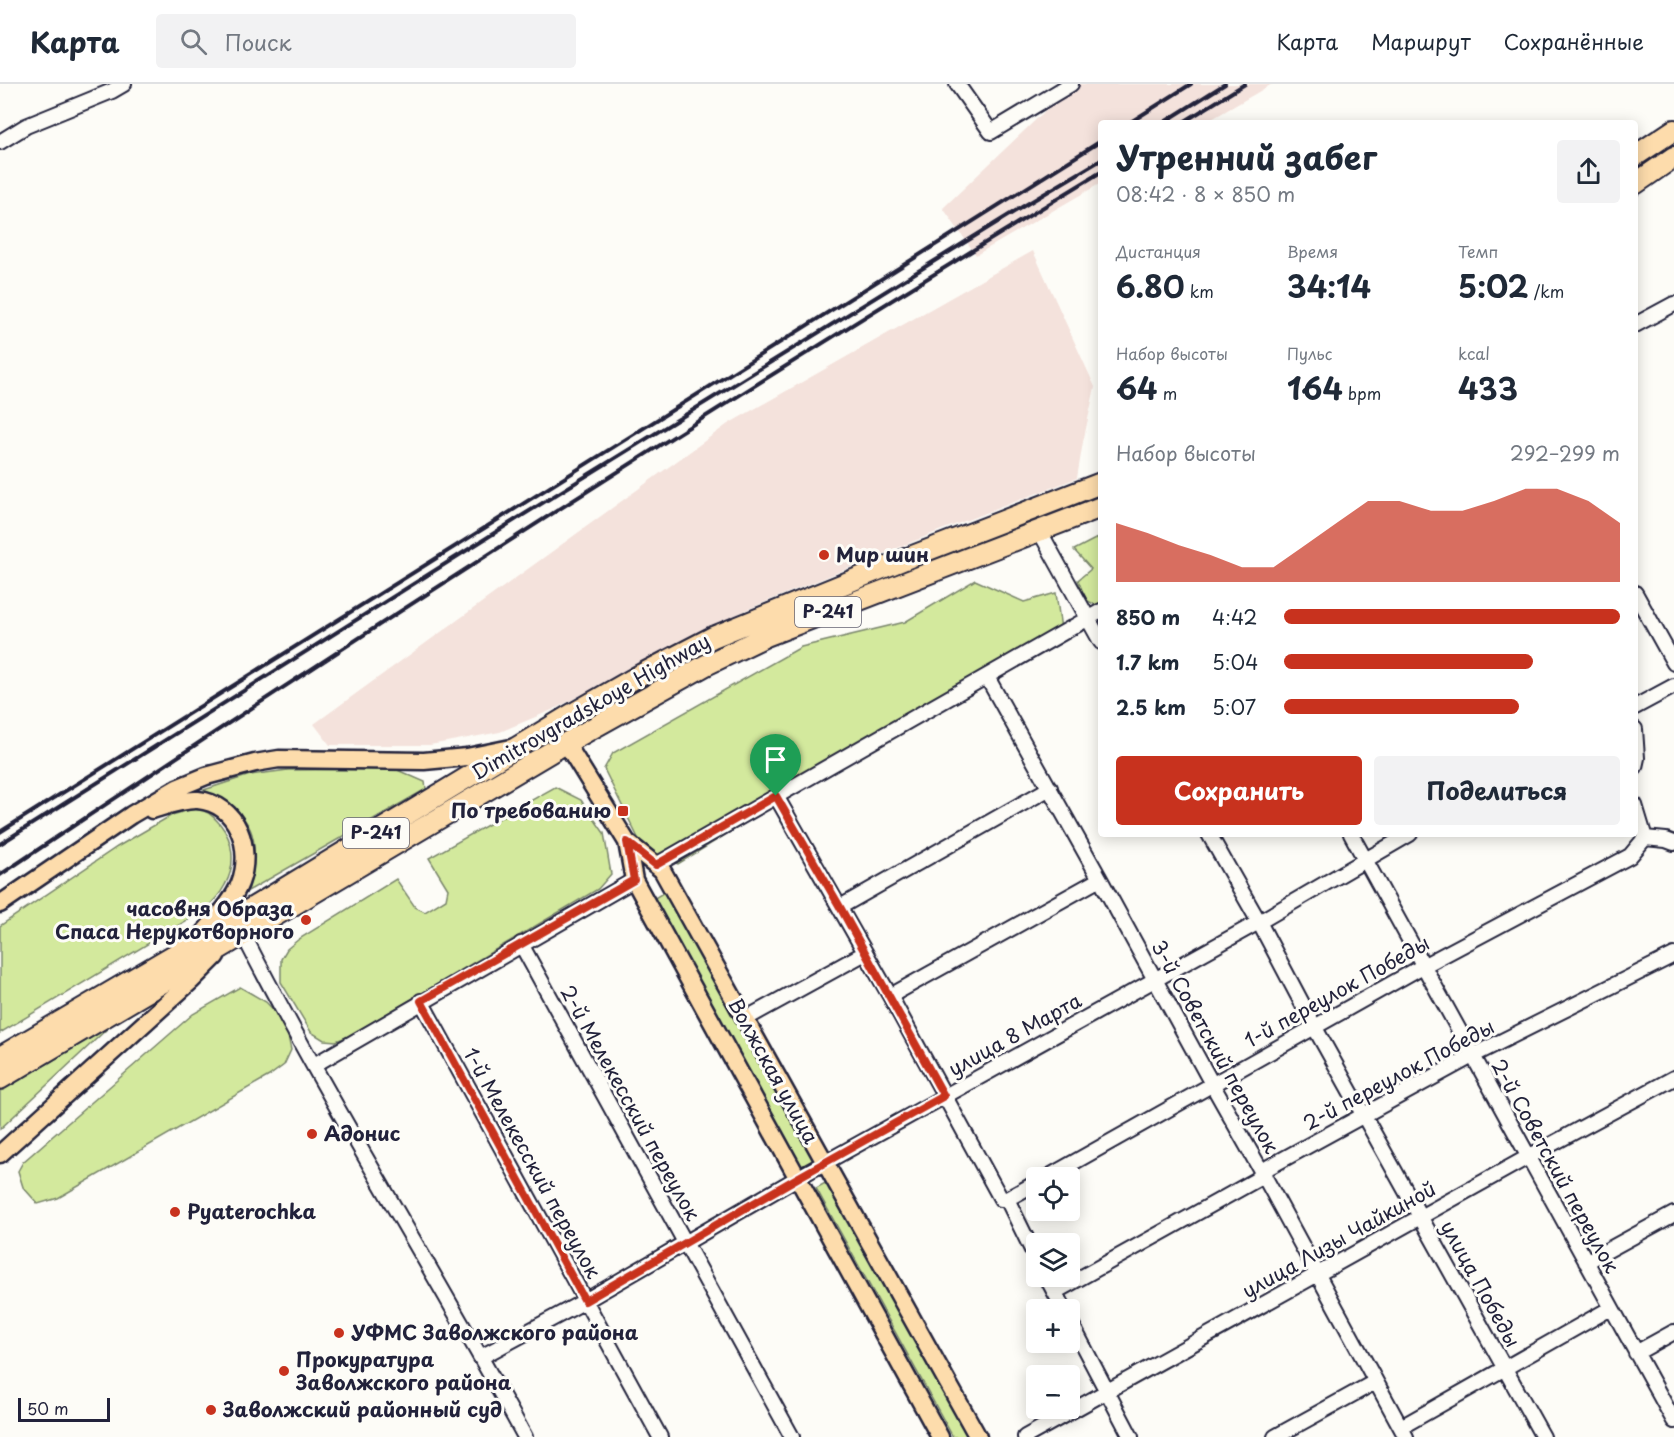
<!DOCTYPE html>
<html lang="ru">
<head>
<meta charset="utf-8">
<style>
	body { margin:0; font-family:"Playpen Sans",sans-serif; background:#f2f2f3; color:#1f2937; height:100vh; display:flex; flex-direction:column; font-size:22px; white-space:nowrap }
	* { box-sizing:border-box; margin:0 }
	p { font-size:20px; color:#747a83 }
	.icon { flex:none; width:33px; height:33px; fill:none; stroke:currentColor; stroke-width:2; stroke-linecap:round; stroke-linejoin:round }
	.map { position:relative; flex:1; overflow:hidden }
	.panel { position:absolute; left:1098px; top:36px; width:540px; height:717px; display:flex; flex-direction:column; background:#fff; border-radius:6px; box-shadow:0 3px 15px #0003 }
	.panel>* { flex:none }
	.controls { position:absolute; left:1026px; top:1083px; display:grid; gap:12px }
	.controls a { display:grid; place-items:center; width:54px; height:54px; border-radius:6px; background:#fff; box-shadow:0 3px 15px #0003; font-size:30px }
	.scale { position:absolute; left:18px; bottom:15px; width:92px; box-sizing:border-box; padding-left:6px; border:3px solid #22223b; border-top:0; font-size:16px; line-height:21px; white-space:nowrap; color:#22223b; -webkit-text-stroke:4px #fdfcf7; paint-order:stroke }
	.pin { position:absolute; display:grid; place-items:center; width:51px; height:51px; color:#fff; margin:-62px -26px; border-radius:50% 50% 50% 0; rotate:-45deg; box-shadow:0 0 6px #0007 }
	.pin .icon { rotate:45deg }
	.round { display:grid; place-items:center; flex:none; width:63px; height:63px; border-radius:6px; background:#f2f2f3 }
	.overview { display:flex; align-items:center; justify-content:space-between; height:102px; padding:0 18px }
	h1 { font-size:33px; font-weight:700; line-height:45px }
	.metrics { display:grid; grid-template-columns:repeat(3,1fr); gap:9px; height:102px; padding:6px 18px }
	.metrics div { display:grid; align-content:center }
	.metrics b { font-size:30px; font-weight:700 }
	.metrics small { font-size:16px; font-weight:400 }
	.metrics p { font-size:16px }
	.chart { height:168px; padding:12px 18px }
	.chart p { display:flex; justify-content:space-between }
	.chart svg { width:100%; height:108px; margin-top:6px; fill:#c8321e; opacity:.7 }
	.primary-button { display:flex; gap:12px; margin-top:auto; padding:12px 18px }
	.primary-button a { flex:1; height:69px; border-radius:6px; background:#c8321e; color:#fff; font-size:24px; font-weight:700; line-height:69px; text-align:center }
	.primary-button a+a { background:#f2f2f3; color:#1f2937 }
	ul { padding:0 18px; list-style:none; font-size:20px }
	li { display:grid; grid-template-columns:96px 72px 1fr; align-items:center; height:45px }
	li i { height:15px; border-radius:8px; background:#c8321e }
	header { display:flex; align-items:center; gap:36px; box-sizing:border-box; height:84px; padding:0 30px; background:#fff; border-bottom:2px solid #e0e1e3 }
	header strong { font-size:28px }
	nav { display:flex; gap:33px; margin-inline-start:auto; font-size:21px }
	.search { width:420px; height:54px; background:#f2f2f3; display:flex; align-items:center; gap:15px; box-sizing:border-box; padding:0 21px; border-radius:6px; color:#747a83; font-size:22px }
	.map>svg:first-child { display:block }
	.built { fill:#f4e2dc }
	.green { fill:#d3e99d; stroke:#7a866c; stroke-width:1.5 }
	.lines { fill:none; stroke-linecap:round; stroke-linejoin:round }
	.minor-casing { stroke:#22223b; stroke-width:18 }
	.major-casing { stroke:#22223b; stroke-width:21 }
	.highway-casing { stroke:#22223b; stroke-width:24 }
	.minor { stroke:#fdfcf7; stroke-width:14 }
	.major { stroke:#fddcac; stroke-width:16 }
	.highway { stroke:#fddcac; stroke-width:20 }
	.rail { stroke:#22223b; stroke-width:4 }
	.route-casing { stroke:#fff; stroke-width:12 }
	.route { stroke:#c8321e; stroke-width:8 }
	.poi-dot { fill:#c8321e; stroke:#fdfcf7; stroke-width:2 }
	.labels { text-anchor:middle; stroke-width:6; stroke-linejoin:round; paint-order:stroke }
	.shield { fill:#fdfcf7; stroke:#646373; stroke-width:1.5 }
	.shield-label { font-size:18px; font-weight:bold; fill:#22223b }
	.poi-label { font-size:20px; font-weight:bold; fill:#22223b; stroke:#fdfcf7; text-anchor:start }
	.street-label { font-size:20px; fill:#22223b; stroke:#fdfcf7 }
</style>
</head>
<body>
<header>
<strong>Карта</strong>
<div class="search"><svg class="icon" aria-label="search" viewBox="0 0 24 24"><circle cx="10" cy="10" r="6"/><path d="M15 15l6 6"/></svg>Поиск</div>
<nav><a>Карта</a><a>Маршрут</a><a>Сохранённые</a></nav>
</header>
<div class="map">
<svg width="1674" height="1353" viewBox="0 0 1674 1353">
	<rect width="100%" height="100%" fill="#fdfcf7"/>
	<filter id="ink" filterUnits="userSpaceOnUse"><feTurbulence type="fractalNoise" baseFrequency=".0167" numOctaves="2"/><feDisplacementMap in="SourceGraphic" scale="12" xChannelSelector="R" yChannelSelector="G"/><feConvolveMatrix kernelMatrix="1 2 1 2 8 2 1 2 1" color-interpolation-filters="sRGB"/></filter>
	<g filter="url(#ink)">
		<!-- built -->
		<path class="built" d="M1078,0h194l-67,39h-104v60l-125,72 -33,-47 122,-116z
			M1033,167l62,136 -12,55 -6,36 -138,53 -193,79 -194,100 -52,22 -70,13h-100l-16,-21 414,-300z"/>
		<!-- green -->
		<path class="green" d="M1101,452v72l-15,-8 -8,-20 13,-11 -17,-19z
			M975,496l49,22 32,-9 5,36 -383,235 -33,-12 -41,-83 9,-16 188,-106 104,-25z
			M395,685l30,13 1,7 -178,102c15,-53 6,-77 -44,-101l46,-15 38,-5z
			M555,703l26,13 23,33 7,41 -13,15 -249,147 -13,5 -12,-1 -13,-8 -30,-50v-23l6,-10 12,-10 97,-60 19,28 10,5 21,-13 2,-10 -19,-31z
			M192,725c5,1 10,1 14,3 6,2 10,8 14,12 14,17 16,42 5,61 -5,10 -13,18 -21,25l-204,123v-107l117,-79 55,-32z
			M666,807l148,269 -12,7 -149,-268z
			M240,903l26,15 19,20 6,28 -7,15 -15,11 -211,122 -20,6 -15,-17 -5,-16 5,-9 170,-148z
			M123,930l-123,115v-38z
			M829,1097l142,256h-18l-137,-249z"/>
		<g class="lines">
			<!-- minor casing -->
			<g class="minor-casing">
				<path id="minor" d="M957,0l34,48 80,-48
					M0,58l26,-16 86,-35 12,-7
					M1635,241l39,-21
					M1039,446l62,112
					M1635,509l39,70
					M987,593l113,202 112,205 51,90 143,263
					M1635,623l39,-21
					M1635,645l2,29 -2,9
					M776,712l114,200 111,203h6l29,59
					M1635,721l10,33 21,2 8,3
					M1209,750l50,88 56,106 228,409
					M1351,750l323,587
					M656,781l445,-254
					M840,823l210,-119
					M243,850c87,171 190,334 282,503
					M521,860l271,493
					M890,912l210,-117
					M421,917l239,436
					M745,935l120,-66
					M314,981l320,-185
					M1046,1094l377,-212 207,-110 15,-18
					M1007,1115l29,-16
					M1586,1178l88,-48
					M1046,1192l18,34
					M1055,1208l201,-112 13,-13 203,-111 202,-101
					M1070,1237l61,116
					M1636,1269l38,-21
					M481,1273l104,-56 214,-124 460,-255 151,-88
					M1401,1343l210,-119
					M1025,1353l503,-280 146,-79
					M1275,1353l100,-55"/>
			</g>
			<!-- major casing -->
			<g class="major-casing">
				<path id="major" d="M566,659l61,99 35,28 316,567
					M152,726c14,-4 31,-11 46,-10 40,4 55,49 42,83 -8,20 -25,36 -39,53
					M627,758l7,38 306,557
					M0,820l131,-89 46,-27 29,-12 49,-13 24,-4 145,2 43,-4 44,-9
					M0,1070l191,-173 25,-25"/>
			</g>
			<!-- highway casing -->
			<g class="highway-casing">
				<path id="highway" d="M1635,72l39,-26
					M1635,100l39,-27
					M0,973l196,-115 371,-225 75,-43 71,-37 197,-80 191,-74
					M0,995l566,-336 140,-78 60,-29 335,-129"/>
			</g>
			<!-- minor -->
			<use href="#minor" class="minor"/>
			<!-- major -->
			<use href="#major" class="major"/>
			<!-- highway -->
			<use href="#highway" class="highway"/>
			<!-- rail -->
			<path class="rail" d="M1129,39l62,-39
				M1163,39l62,-39
				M1182,39l63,-39
				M0,748l1101,-691
				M0,760l515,-324 507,-313 79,-47
				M0,791c362,-243 729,-477 1101,-703"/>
		</g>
	</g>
	<g class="lines" filter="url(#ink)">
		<!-- route casing -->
		<g class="route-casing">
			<path id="route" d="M776,712l64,111 104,189 -145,81 -214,124 -164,-300 213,-121 -7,-38 29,23z"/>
		</g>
		<!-- route -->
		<use href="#route" class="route"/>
	</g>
	<!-- markers -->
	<g class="poi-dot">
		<circle cx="824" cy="471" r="6"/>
		<rect x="617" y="721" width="12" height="12" rx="3"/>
		<circle cx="306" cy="836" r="6"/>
		<circle cx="312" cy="1050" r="6"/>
		<circle cx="175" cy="1128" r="6"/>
		<circle cx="339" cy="1249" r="6"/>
		<circle cx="284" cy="1287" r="6"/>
		<circle cx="211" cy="1326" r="6"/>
	</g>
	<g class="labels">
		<!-- shield labels -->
		<g class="shield">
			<rect x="795" y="513" width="66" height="30" rx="4.5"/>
			<rect x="343" y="734" width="66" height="30" rx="4.5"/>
		</g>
		<g class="shield-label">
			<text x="828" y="534">Р-241</text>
			<text x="376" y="755">Р-241</text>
		</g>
		<!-- poi labels -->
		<g class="poi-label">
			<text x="836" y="478">Мир шин</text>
			<text x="611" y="734" text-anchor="end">По требованию</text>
			<text x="294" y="832" text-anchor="end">часовня Образа<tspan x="294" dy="23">Спаса Нерукотворного</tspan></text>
			<text x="324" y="1057">Адонис</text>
			<text x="187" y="1135">Pyaterochka</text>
			<text x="351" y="1256">УФМС Заволжского района</text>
			<text x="296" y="1283">Прокуратура<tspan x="296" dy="23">Заволжского района</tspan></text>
			<text x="223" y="1333">Заволжский районный суд</text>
		</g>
		<!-- street labels -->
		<g class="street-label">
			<text transform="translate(591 623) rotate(-30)" y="7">Dimitrovgradskoye Highway</text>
			<text transform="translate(1337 908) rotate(-29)" y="7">1-й переулок Победы</text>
			<text transform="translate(1015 951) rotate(-29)" y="7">улица 8 Марта</text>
			<text transform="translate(1215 963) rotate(61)" y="7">3-й Советский переулок</text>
			<text transform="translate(773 987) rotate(61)" y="7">Волжская улица</text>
			<text transform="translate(1399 991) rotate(-28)" y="7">2-й переулок Победы</text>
			<text transform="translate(630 1019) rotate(61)" y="7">2-й Мелекесский переулок</text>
			<text transform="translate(532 1079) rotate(61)" y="7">1-й Мелекесский переулок</text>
			<text transform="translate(1555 1082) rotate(61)" y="7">2-й Советский переулок</text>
			<text transform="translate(1339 1156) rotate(-29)" y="7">улица Лизы Чайкиной</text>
			<text transform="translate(1480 1200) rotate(61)" y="7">улица Победы</text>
		</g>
	</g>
</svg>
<div class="controls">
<a><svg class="icon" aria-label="locate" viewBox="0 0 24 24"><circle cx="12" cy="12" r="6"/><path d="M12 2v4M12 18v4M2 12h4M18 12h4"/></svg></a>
<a><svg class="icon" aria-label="layers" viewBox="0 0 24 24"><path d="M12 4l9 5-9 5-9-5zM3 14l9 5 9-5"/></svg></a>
<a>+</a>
<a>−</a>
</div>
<div class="scale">50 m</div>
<div class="pin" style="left:776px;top:712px;background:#1e9e55"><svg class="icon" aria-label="arrive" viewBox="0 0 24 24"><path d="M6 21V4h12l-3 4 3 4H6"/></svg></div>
<section class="panel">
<div class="overview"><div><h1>Утренний забег</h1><p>08:42 · 8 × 850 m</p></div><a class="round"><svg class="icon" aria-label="share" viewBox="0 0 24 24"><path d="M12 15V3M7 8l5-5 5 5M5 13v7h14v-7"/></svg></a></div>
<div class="metrics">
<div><p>Дистанция</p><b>6.80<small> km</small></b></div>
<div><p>Время</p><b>34:14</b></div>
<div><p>Темп</p><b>5:02<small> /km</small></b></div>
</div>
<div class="metrics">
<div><p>Набор высоты</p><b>64<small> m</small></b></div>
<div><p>Пульс</p><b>164<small> bpm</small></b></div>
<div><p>kcal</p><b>433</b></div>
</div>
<div class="chart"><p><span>Набор высоты</span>292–299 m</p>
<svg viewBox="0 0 160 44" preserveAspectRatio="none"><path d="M0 44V20L10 24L20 29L30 33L40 38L50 38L60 29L70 20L80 11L90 11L100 15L110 15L120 11L130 6L140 6L150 11L160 20V44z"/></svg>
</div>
<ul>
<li><b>850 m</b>4:42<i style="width:100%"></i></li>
<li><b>1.7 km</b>5:04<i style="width:74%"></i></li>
<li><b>2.5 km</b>5:07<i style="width:70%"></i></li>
</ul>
<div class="primary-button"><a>Сохранить</a><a>Поделиться</a></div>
</section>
</div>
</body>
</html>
